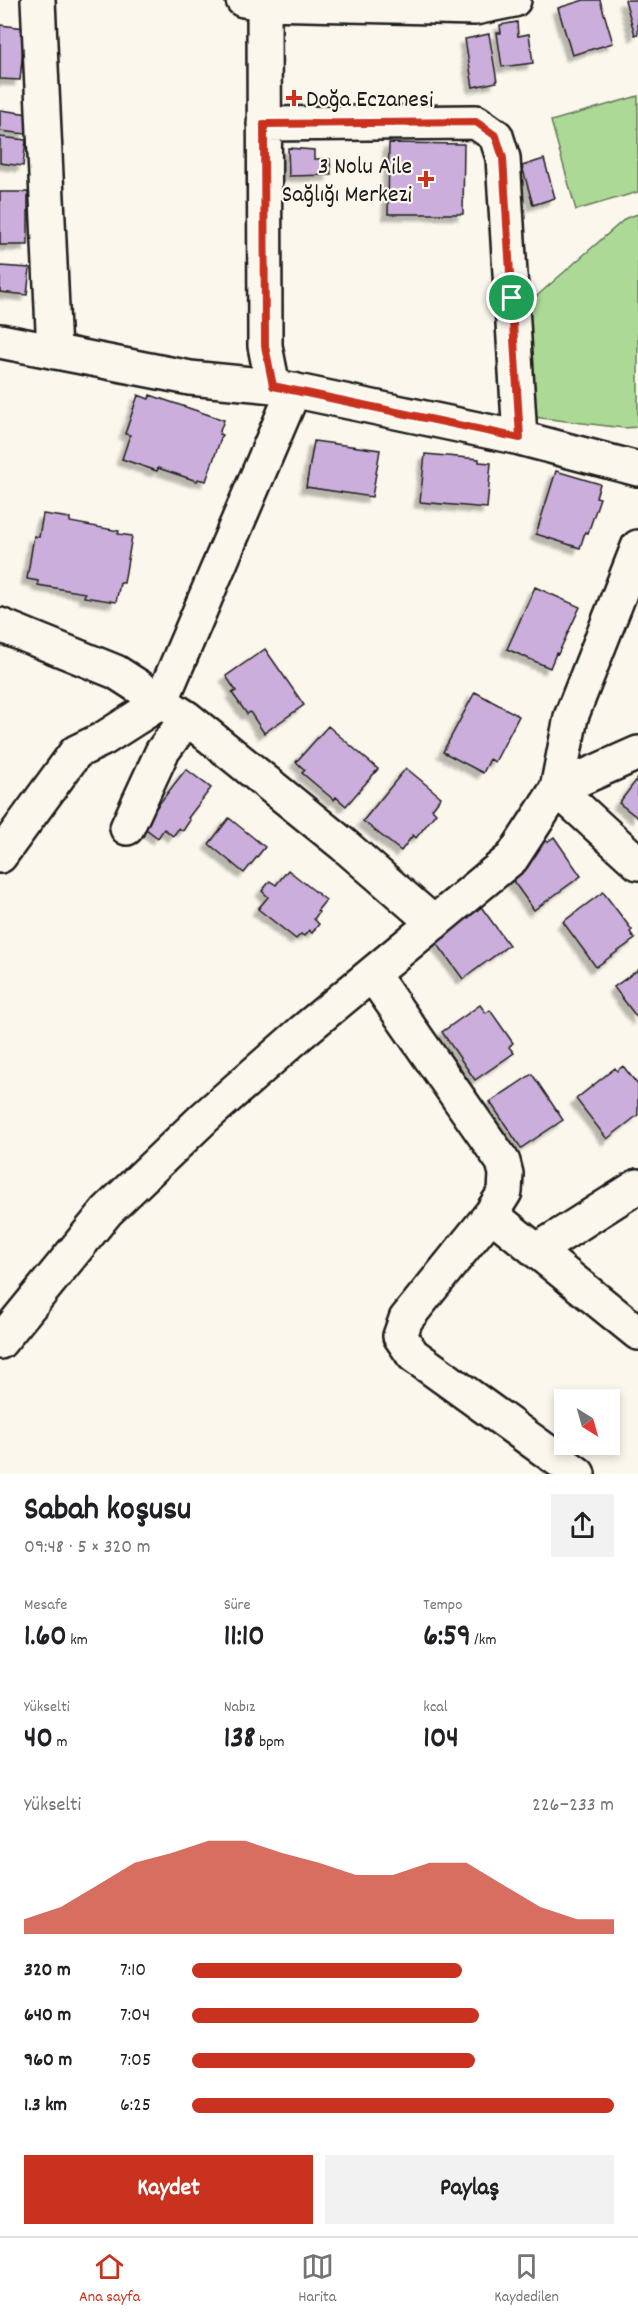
<!DOCTYPE html>
<html lang="tr">
<head>
<meta charset="utf-8">
<style>
	body { margin:0; font-family:Dekko,sans-serif; background:#f2f2f2; color:#202124; height:100vh; display:flex; flex-direction:column; font-size:22px; white-space:nowrap }
	* { box-sizing:border-box; margin:0 }
	p { font-size:20px; color:#757577 }
	.icon { flex:none; width:33px; height:33px; fill:none; stroke:currentColor; stroke-width:2; stroke-linecap:round; stroke-linejoin:round }
	.map { position:relative; height:1474px; overflow:hidden }
	.details { display:flex; flex-direction:column; background:#fff; flex:1 }
	.details>* { flex:none }
	.needle { width:39px; rotate:143deg }
	.buttons { position:absolute; left:554px; top:1389px; display:grid; gap:12px }
	.buttons a { display:grid; place-items:center; width:66px; height:66px; border-radius:0px; background:#fff; box-shadow:0 3px 9px #0003; font-size:30px }
	.pin { position:absolute; display:grid; place-items:center; width:51px; height:51px; color:#fff; margin:-26px; border:3px solid #fff; border-radius:50%; box-shadow:0 2px 6px #0007 }
	.round { display:grid; place-items:center; flex:none; width:63px; height:63px; border-radius:0px; background:#f2f2f2 }
	.overview { display:flex; align-items:center; justify-content:space-between; height:102px; padding:0 24px }
	h1 { font-size:33px; font-weight:800; line-height:45px }
	.stats { display:grid; grid-template-columns:repeat(3,1fr); gap:9px; height:102px; padding:6px 24px }
	.stats div { display:grid; align-content:center }
	.stats b { font-size:30px; font-weight:800 }
	.stats small { font-size:16px; font-weight:400 }
	.stats p { font-size:16px }
	.chart { height:168px; padding:12px 24px }
	.chart p { display:flex; justify-content:space-between }
	.chart svg { width:100%; height:108px; margin-top:6px; fill:#c8321e; opacity:.7 }
	.action { display:flex; gap:12px; margin-top:auto; padding:12px 24px }
	.action a { flex:1; height:69px; border-radius:0px; background:#c8321e; color:#fff; font-size:24px; font-weight:800; line-height:69px; text-align:center }
	.action a+a { background:#f2f2f2; color:#202124 }
	ul { padding:0 24px; list-style:none; font-size:20px }
	li { display:grid; grid-template-columns:96px 72px 1fr; align-items:center; height:45px }
	li i { height:15px; border-radius:8px; background:#c8321e }
	.dock { display:flex; justify-content:space-around; align-items:center; height:84px; border-top:2px solid #e0e0e0; background:#fff; font-size:16px; color:#757577 }
	.dock a { display:grid; justify-items:center; gap:3px }
	.dock .selected { color:#c8321e }
	.map>svg:first-child { display:block }
	.green { fill:#add997; stroke:#647a5a; stroke-width:1.5 }
	.building { fill:#cbaedb; stroke:#1c1c1c; stroke-width:1.5; filter:url(#shadow) }
	.lines { fill:none; stroke-linecap:round; stroke-linejoin:round }
	.minor-casing { stroke:#1c1c1c; stroke-width:38 }
	.minor { stroke:#fbf7ec; stroke-width:33 }
	.route-casing { stroke:#fff; stroke-width:12 }
	.route { stroke:#c8321e; stroke-width:8 }
	.poi-dot { fill:#c8321e; stroke:#fbf7ec; stroke-width:2 }
	.labels { text-anchor:middle; stroke-width:4.5; stroke-linejoin:round; paint-order:stroke }
	.poi-label { font-size:24px; fill:#1c1c1c; stroke:#fbf7ec; text-anchor:start }
</style>
</head>
<body>
<div class="map">
<svg width="638" height="1474" viewBox="0 0 638 1474">
	<defs>
		<filter id="shadow"><feDropShadow dx="-5.5" dy="5.5" stdDeviation="1.5" flood-color="#0004"/></filter>
	</defs>
	<rect width="100%" height="100%" fill="#fbf7ec"/>
	<filter id="ink" filterUnits="userSpaceOnUse"><feTurbulence type="fractalNoise" baseFrequency=".0167" numOctaves="2"/><feDisplacementMap in="SourceGraphic" scale="12" xChannelSelector="R" yChannelSelector="G"/><feConvolveMatrix kernelMatrix="1 2 1 2 8 2 1 2 1" color-interpolation-filters="sRGB"/></filter>
	<g filter="url(#ink)">
		<!-- green -->
		<path class="green" d="M638,96v96l-62,18 -25,-89z
			M638,214v213l-14,1 -99,-12 -2,-108 103,-90z"/>
		<!-- building -->
		<path class="building" d="M584,0h16l13,43 -41,12 -14,-47z
			M625,0h13v34l-3,1z
			M517,22l1,14 11,-2 4,29 -31,4 -5,-34h4l-1,-8z
			M0,25l25,3 -5,52 -20,-1z
			M489,34l8,48 -24,5 -8,-48z
			M0,110l29,4 -3,20 -26,-3z
			M0,137l26,3 -3,26 -23,-3z
			M389,143l75,1 -1,70h-75z
			M288,148l26,2v9h16l1,16 -42,1z
			M544,159l11,39 -22,7 -11,-39z
			M0,192h28v53h-28z
			M0,266l30,2 -3,27 -27,-3z
			M138,395l11,4 1,-4 74,25 -5,14 3,1 -16,46 -8,-2 -1,2 -39,-13 -1,3 -35,-12 8,-24 -5,-1z
			M314,441l66,9 -8,47 -66,-10z
			M425,454l54,5v3l12,1 -4,45 -67,-6z
			M556,471l44,13 -4,13 4,1 -12,35 -3,-1 -5,16 -44,-14z
			M43,514l27,4v4l49,9 -1,3 14,2 -8,47h-4l-4,19 -32,-5 1,-4 -47,-8v-4l-11,-2 7,-43 5,1z
			M535,587l45,20 -22,47 -2,-1 -6,15 -43,-19z
			M265,649l39,56 -40,28 -14,-21 -3,2 -15,-21 4,-2 -10,-15z
			M475,692l44,24 -24,46 -5,-3 -7,14 -40,-21z
			M328,726l50,43 -32,37 -10,-9 -2,3 -32,-27 3,-3 -9,-8z
			M406,768l35,29 -9,12 4,4 -20,25 -3,-3 -12,16 -38,-30z
			M186,769l25,19 -23,30 2,2 -7,11 -4,-3 -6,8 -9,-7 -6,9 -16,-12z
			M638,778v40l-19,-15z
			M229,818l36,29 -21,26 -35,-29z
			M554,837l27,39 -47,34 -28,-39 38,-33 3,4z
			M288,870l38,30 -9,11 2,1 -5,7 5,5 -7,9 -3,-3 -5,6 -3,-2 -5,5 -38,-30 10,-12 -6,-6 8,-10 6,4z
			M603,892l29,38 -2,2 5,7 -39,28 -33,-45z
			M479,904l30,41 -46,34 -30,-41z
			M638,970v49l-24,-32z
			M480,1005l6,8 4,-3 23,33 -4,4 5,6 -39,27 -33,-48z
			M623,1066l15,19v30l-31,24 -31,-40 39,-31 2,3z
			M532,1074l31,46 -42,28 -31,-46z"/>
		<g class="lines">
			<!-- minor casing -->
			<g class="minor-casing">
				<path id="minor" d="M38,0l16,352
					M243,0l21,3 211,5 39,-8
					M264,0l1,346 8,40
					M264,124l212,-2 20,14 7,22 17,280
					M0,341l190,37 83,8 247,52 118,31
					M0,625l116,47 71,46 157,127 90,78
					M638,753l-81,36 81,74
					M127,828l35,-76 25,-34
					M0,856l76,-104 27,-13 58,-37 133,-312
					M372,974l131,188 3,12 -1,18 -14,22 -85,105 -6,17 13,19 165,119
					M491,1214l147,119
					M536,1251l102,-65
					M0,1342l107,-131 98,-94 97,-85 210,-174 45,-69 14,-72 67,-170"/>
			</g>
			<!-- minor -->
			<use href="#minor" class="minor"/>
		</g>
	</g>
	<g class="lines" filter="url(#ink)">
		<!-- route casing -->
		<g class="route-casing">
			<path id="route" d="M476,122l20,14 7,22 17,280 -247,-52 -8,-40 -1,-222z"/>
		</g>
		<!-- route -->
		<use href="#route" class="route"/>
	</g>
	<!-- markers -->
	<g class="poi-dot">
		<path d="M291 89h6v6h6v6h-6v6h-6v-6h-6v-6h6z"/>
		<path d="M423 170h6v6h6v6h-6v6h-6v-6h-6v-6h6z"/>
	</g>
	<g class="labels">
		<!-- poi labels -->
		<g class="poi-label">
			<text x="306" y="106">Doğa Eczanesi</text>
			<text x="412" y="173" text-anchor="end">3 Nolu Aile<tspan x="412" dy="28">Sağlığı Merkezi</tspan></text>
		</g>
	</g>
</svg>
<div class="buttons">
<a><svg class="needle" viewBox="-14 -14 28 28"><path d="M0-13l5 13h-10z" fill="#e53935"/><path d="M0 13l5-13h-10z" fill="#757577"/></svg></a>
</div>
<div class="pin" style="left:512px;top:298px;background:#1e9e55"><svg class="icon" aria-label="arrive" viewBox="0 0 24 24"><path d="M6 21V4h12l-3 4 3 4H6"/></svg></div>
</div>
<section class="details">
<div class="overview"><div><h1>Sabah koşusu</h1><p>09:48 · 5 × 320 m</p></div><a class="round"><svg class="icon" aria-label="share" viewBox="0 0 24 24"><path d="M12 15V3M7 8l5-5 5 5M5 13v7h14v-7"/></svg></a></div>
<div class="stats">
<div><p>Mesafe</p><b>1.60<small> km</small></b></div>
<div><p>Süre</p><b>11:10</b></div>
<div><p>Tempo</p><b>6:59<small> /km</small></b></div>
</div>
<div class="stats">
<div><p>Yükselti</p><b>40<small> m</small></b></div>
<div><p>Nabız</p><b>138<small> bpm</small></b></div>
<div><p>kcal</p><b>104</b></div>
</div>
<div class="chart"><p><span>Yükselti</span>226–233 m</p>
<svg viewBox="0 0 160 44" preserveAspectRatio="none"><path d="M0 44V38L10 33L20 24L30 15L40 11L50 6L60 6L70 11L80 15L90 20L100 20L110 15L120 15L130 24L140 33L150 38L160 38V44z"/></svg>
</div>
<ul>
<li><b>320 m</b>7:10<i style="width:64%"></i></li>
<li><b>640 m</b>7:04<i style="width:68%"></i></li>
<li><b>960 m</b>7:05<i style="width:67%"></i></li>
<li><b>1.3 km</b>6:25<i style="width:100%"></i></li>
</ul>
<div class="action"><a>Kaydet</a><a>Paylaş</a></div>
</section>
<nav class="dock">
<a class="selected"><svg class="icon" aria-label="home" viewBox="0 0 24 24"><path d="M3 11l9-7 9 7M6 9v11h12V9"/></svg>Ana sayfa</a>
<a><svg class="icon" aria-label="map" viewBox="0 0 24 24"><path d="M3 6l6-2 6 2 6-2v14l-6 2-6-2-6 2zM9 4v14M15 6v14"/></svg>Harita</a>
<a><svg class="icon" aria-label="saved" viewBox="0 0 24 24"><path d="M7 4h10v16l-5-4-5 4z"/></svg>Kaydedilen</a>
</nav>
</body>
</html>
